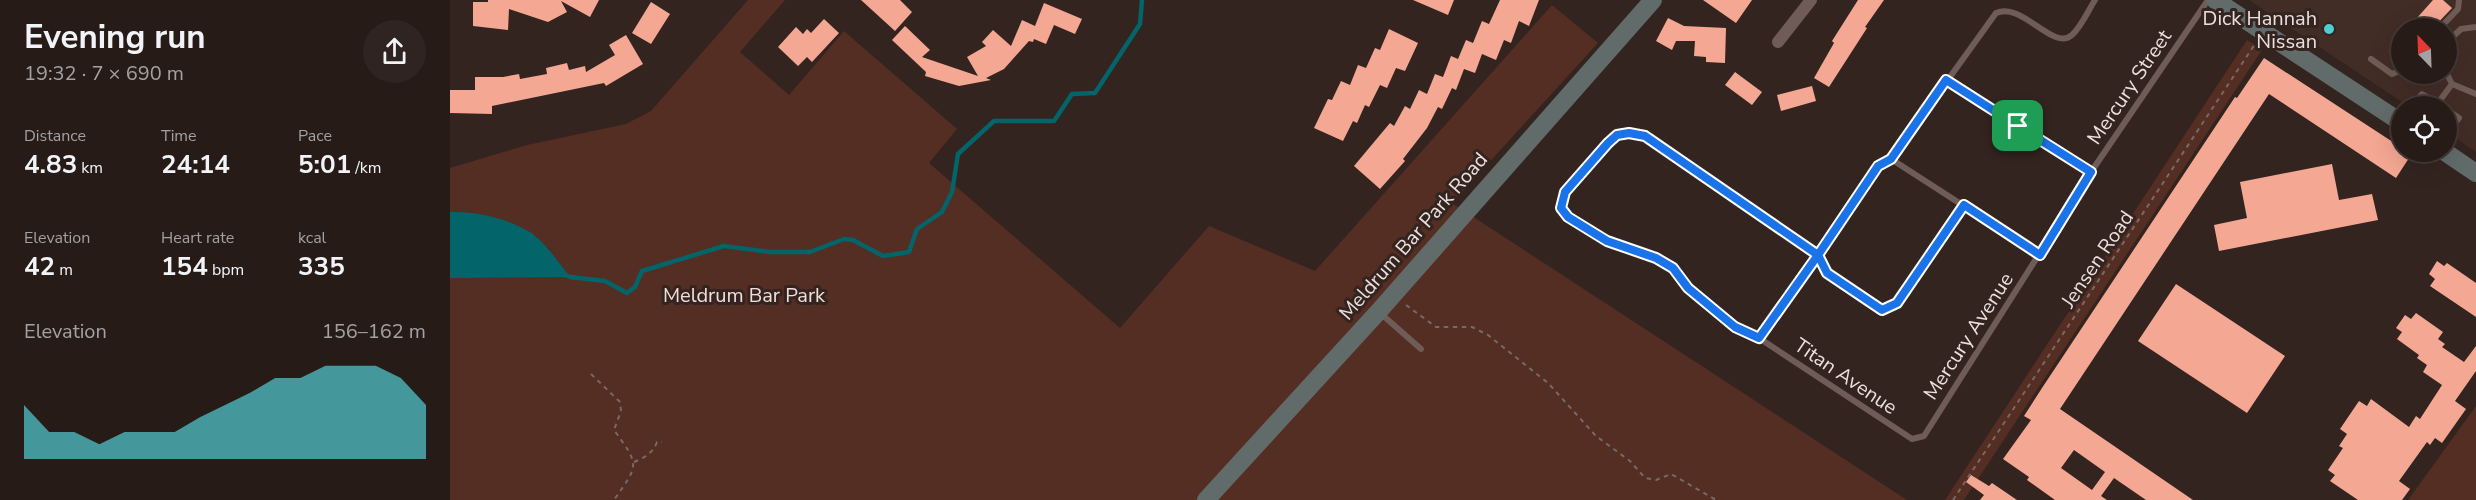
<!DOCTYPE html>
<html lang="en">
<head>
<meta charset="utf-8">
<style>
	body { margin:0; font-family:"Nunito Sans",sans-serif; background:#2f2421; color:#f1f3f6; height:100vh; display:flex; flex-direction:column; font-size:22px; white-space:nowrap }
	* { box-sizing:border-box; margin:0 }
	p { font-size:20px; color:#a4a1a2 }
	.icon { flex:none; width:33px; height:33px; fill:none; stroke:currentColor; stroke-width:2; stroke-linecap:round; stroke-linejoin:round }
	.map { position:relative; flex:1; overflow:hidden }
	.side { display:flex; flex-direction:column; background:#271b18; width:450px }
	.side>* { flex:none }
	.needle { width:39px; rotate:337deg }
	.fabs { position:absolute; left:1941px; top:18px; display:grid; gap:12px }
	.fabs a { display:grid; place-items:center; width:66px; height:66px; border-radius:50%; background:#271b18; box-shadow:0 6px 24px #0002,0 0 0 2px #433937; font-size:30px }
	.pin { position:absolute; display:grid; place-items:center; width:51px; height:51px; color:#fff; margin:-26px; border-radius:12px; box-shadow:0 3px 9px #0006 }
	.round { display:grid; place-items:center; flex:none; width:63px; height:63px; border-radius:32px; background:#2f2421 }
	.head { display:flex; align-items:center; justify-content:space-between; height:102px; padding:0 24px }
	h1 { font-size:33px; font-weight:700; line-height:45px }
	.figures { display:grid; grid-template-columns:repeat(3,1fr); gap:9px; height:102px; padding:6px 24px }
	.figures div { display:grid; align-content:center }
	.figures b { font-size:26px; font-weight:700 }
	.figures small { font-size:16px; font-weight:400 }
	.figures p { font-size:16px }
	.chart { height:168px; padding:12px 24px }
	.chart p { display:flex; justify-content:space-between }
	.chart svg { width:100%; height:108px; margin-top:6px; fill:#51ccd2; opacity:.7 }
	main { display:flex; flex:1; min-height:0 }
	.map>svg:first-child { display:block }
	.built { fill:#422c26; fill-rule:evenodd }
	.green { fill:#542d23 }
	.water { fill:#036469 }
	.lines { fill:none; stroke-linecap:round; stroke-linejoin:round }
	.stream { stroke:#036469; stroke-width:4.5 }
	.building { fill:#f4a793; fill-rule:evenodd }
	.path { stroke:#786966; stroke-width:2; stroke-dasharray:4.5 4.5; stroke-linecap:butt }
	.lane { stroke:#6f5c57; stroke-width:6 }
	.street { stroke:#6f5c57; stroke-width:12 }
	.secondary { stroke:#616c6a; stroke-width:18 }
	.route-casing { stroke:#fff; stroke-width:12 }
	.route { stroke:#1a73e8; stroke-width:8 }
	.poi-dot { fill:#51ccd2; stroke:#342420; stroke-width:2 }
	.labels { text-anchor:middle; stroke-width:6; stroke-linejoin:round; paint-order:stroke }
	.poi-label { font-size:20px; fill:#ebe0dd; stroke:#342420; text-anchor:end }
	.street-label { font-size:20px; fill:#ebe0dd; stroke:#342420 }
	.park-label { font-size:20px; fill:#f3ddd8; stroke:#342420 }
</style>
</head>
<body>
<main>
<section class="side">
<div class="head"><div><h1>Evening run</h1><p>19:32 · 7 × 690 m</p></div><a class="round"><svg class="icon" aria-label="share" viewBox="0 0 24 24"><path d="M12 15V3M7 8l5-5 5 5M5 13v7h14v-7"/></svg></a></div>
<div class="figures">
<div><p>Distance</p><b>4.83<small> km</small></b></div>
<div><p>Time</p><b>24:14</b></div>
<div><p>Pace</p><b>5:01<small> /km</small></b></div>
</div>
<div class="figures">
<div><p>Elevation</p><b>42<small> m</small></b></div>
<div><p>Heart rate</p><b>154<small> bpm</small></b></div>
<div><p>kcal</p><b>335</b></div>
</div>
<div class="chart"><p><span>Elevation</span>156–162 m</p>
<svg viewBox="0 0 160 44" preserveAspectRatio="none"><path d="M0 44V22L10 33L20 33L30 38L40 33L50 33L60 33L70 27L80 22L90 17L100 11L110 11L120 6L130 6L140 6L150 11L160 22V44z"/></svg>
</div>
</section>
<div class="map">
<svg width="2026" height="500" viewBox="0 0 2026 500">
	<rect width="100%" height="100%" fill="#342420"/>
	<!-- built -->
	<path class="built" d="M1799,0h227v152l-29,-20 -1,-26h-38zM1952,28h44v46h-44z"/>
	<!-- green -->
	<path class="green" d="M298,0h37l-45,52 49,43 55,-64 113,98 -28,34 191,165 89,-102 106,45 237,-266 46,38 -146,160 455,297h-1457v-332l77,-23 99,-21 25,-13z
		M1797,40l15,10 -298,450h-19z
		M2026,406v94h-68z"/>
	<!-- water -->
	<path class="water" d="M0,212c25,-1 56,6 78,19 17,10 30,31 42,46l-120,1z"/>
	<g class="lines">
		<!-- stream -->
		<path class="stream" d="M116,275l4,2 35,4 22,12 8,-6 7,-16 82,-25 46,6h40l34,-13 9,1 30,16 26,-4 8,-23 25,-17 10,-20 6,-38 36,-33h60l18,-27 23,-1 45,-69 2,-24"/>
	</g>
	<!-- building -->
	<path class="building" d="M38,0h111l-9,17 -29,-16 6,11 -19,10 -39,-13 -1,21 -35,-4v-24h15z
		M411,0h39l12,12 -17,19z
		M963,0h41l-6,15z
		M1050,0h39l-10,26 -10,-5 -8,22 -7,-3 -8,20 -14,-6 -7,19 -11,-4 -8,21 -4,-2 -10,21 -4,-2 -11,21 -24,31 2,2 -25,28 -26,-23 36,-43 4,3 11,-20 5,3 9,-19 8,4 8,-20 8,3 8,-21 7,3 8,-19 7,3 9,-22 7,3z
		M1253,0h49l-16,23z
		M1408,0h26l-19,27 2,1 -38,59 -15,-9 20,-35 -2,-2z
		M1983,0h10l9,8 -19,20h-25z
		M201,2l19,12 -19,30 -19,-11z
		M594,3l38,16 -7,15 -21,-9 -8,19 -12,-5 -1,3 -4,-1 -25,28 -18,9 5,2 -32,6 -34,-10 1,-4 -34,-32 13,-14 25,24 -8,7 56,19 -11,-19 19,-11 -4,-4 11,-12 18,16 11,-26 13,6z
		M1218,18l16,8 42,2 -1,35 -19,-1v-5l-12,-1 1,-15h-19l-4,9 -16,-9z
		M374,19l15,14 -27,29 -5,-5 -9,9 -20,-19 18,-20 7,7 4,-5 4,4z
		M939,29l29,14 -13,28 -9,-3 -9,20 -7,-3 -11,22 -4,-2 -8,18 -4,-2 -10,20 -29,-13 14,-29 4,1 9,-19 9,4 8,-20 8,3 9,-20 5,2z
		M176,35l17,29 -37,22 -2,-3 -112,23v8l-42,-1v-23h25v-13h28l16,-3 1,5 27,-5 -1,-6 21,-5 2,7 16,-4 1,6 29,-17 -6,-10z
		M1814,58l138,90v4l9,3 -15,23 -127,-84 -209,315 133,91h-47l-32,-22 -13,18 6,4h-52l-28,-20 2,-3 -26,-18 28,-39 -7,-4 18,-28 193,-291 2,1zM1624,450l31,22 -13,18 -31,-22z
		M1285,72l27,20 -10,13 -27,-20z
		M1362,86l4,15 -35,10 -4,-16z
		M1882,164l7,36 33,-6 6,26 -159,31 -5,-26 33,-7 -7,-36z
		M1987,261l7,5 3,-3 29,20v34l-46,-31 5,-7 -6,-5z
		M1726,284l109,72 -38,57 -109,-72z
		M1966,313l27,19 -5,7 7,5 -3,3 22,15 12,-16v25l-21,30 11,8 -24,34 -7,-5 -5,7 -3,-3 -28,39 11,8 -8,11h-44l-28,-19 5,-6 -7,-5 15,-22 -4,-2 8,-12 -7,-5 19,-28 8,5 4,-7 38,28 7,-11 4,3 22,-34 -19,-13 4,-7 -10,-7 2,-3 -22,-16 5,-7 -6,-4 9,-13 6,4z
		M1521,475l18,11 3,-3 25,17h-37l4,-5 -18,-13z"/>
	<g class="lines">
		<!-- path -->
		<path class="path" d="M956,305l30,22h36l16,8 60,48 48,53 34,25 15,17 11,2 15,-6 45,26
			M141,374l29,28 1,9 -7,19c26,36 25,34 0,70
			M184,462c10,-4 19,-9 23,-20h5
			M1503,500l302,-456"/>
		<!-- lane -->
		<path class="lane" d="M1990,28l18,-19 1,-9
			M1996,43l15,-14 15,-2
			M1921,59l21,15 10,-4
			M1496,80l145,92
			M2002,84l24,10
			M1988,103l14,-19 -6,-12
			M1961,106l11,-12 21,12
			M1996,109l13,9 -13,17
			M1441,159l149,96
			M1514,205l-67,98 -15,7 -55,-37 -9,-18 -173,-119 -16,-3 -12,2 -9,8 -43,49 -4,16 7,9 9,4 30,20 49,17 17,10 14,20 48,40 24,10 153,101 12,-3 167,-264 117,-172
			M929,312l42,37
			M1309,338l59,-83 60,-89 13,-7 105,-146c26,-12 57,39 76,22 9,-8 16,-24 23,-35"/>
		<!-- street -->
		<path class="street" d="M1328,42l33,-42"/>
		<!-- secondary -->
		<path class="secondary" d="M1765,0l187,123
			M1995,152l31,21
			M756,500l173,-189 274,-311"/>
	</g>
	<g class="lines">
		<!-- route casing -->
		<g class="route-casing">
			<path id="route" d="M1568,126l-72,-46 -55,79 -13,7 -60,89 -173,-119 -16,-3 -12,2 -9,8 -43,49 -4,16 7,9 39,24 49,17 17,10 15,20 47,39 24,11 59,-83 9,18 55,37 15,-7 67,-98 76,50 51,-83 -73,-46"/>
		</g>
		<!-- route -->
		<use href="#route" class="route"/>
	</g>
	<!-- markers -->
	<circle class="poi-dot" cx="1879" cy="29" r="6"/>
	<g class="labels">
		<!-- poi labels -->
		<g class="poi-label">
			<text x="1867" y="25">Dick Hannah<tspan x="1867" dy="23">Nissan</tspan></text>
		</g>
		<!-- street labels -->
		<g class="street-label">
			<text transform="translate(1679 87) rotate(-56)" y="7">Mercury Street</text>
			<text transform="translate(963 236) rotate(-49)" y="7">Meldrum Bar Park Road</text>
			<text transform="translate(1647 259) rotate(-56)" y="7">Jensen Road</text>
			<text transform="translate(1518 336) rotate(-57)" y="7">Mercury Avenue</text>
			<text transform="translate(1396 376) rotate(34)" y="7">Titan Avenue</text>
		</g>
		<!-- park labels -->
		<g class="park-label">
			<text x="294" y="302">Meldrum Bar Park</text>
		</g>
	</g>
</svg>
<div class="fabs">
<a><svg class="needle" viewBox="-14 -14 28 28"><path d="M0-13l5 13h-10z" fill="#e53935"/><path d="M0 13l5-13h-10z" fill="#a4a1a2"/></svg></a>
<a><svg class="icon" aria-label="locate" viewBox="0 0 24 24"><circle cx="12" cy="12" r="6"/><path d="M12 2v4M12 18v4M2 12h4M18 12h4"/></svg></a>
</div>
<div class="pin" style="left:1568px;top:126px;background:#1e9e55"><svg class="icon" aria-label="arrive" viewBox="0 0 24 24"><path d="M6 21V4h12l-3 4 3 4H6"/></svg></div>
</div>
</main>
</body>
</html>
